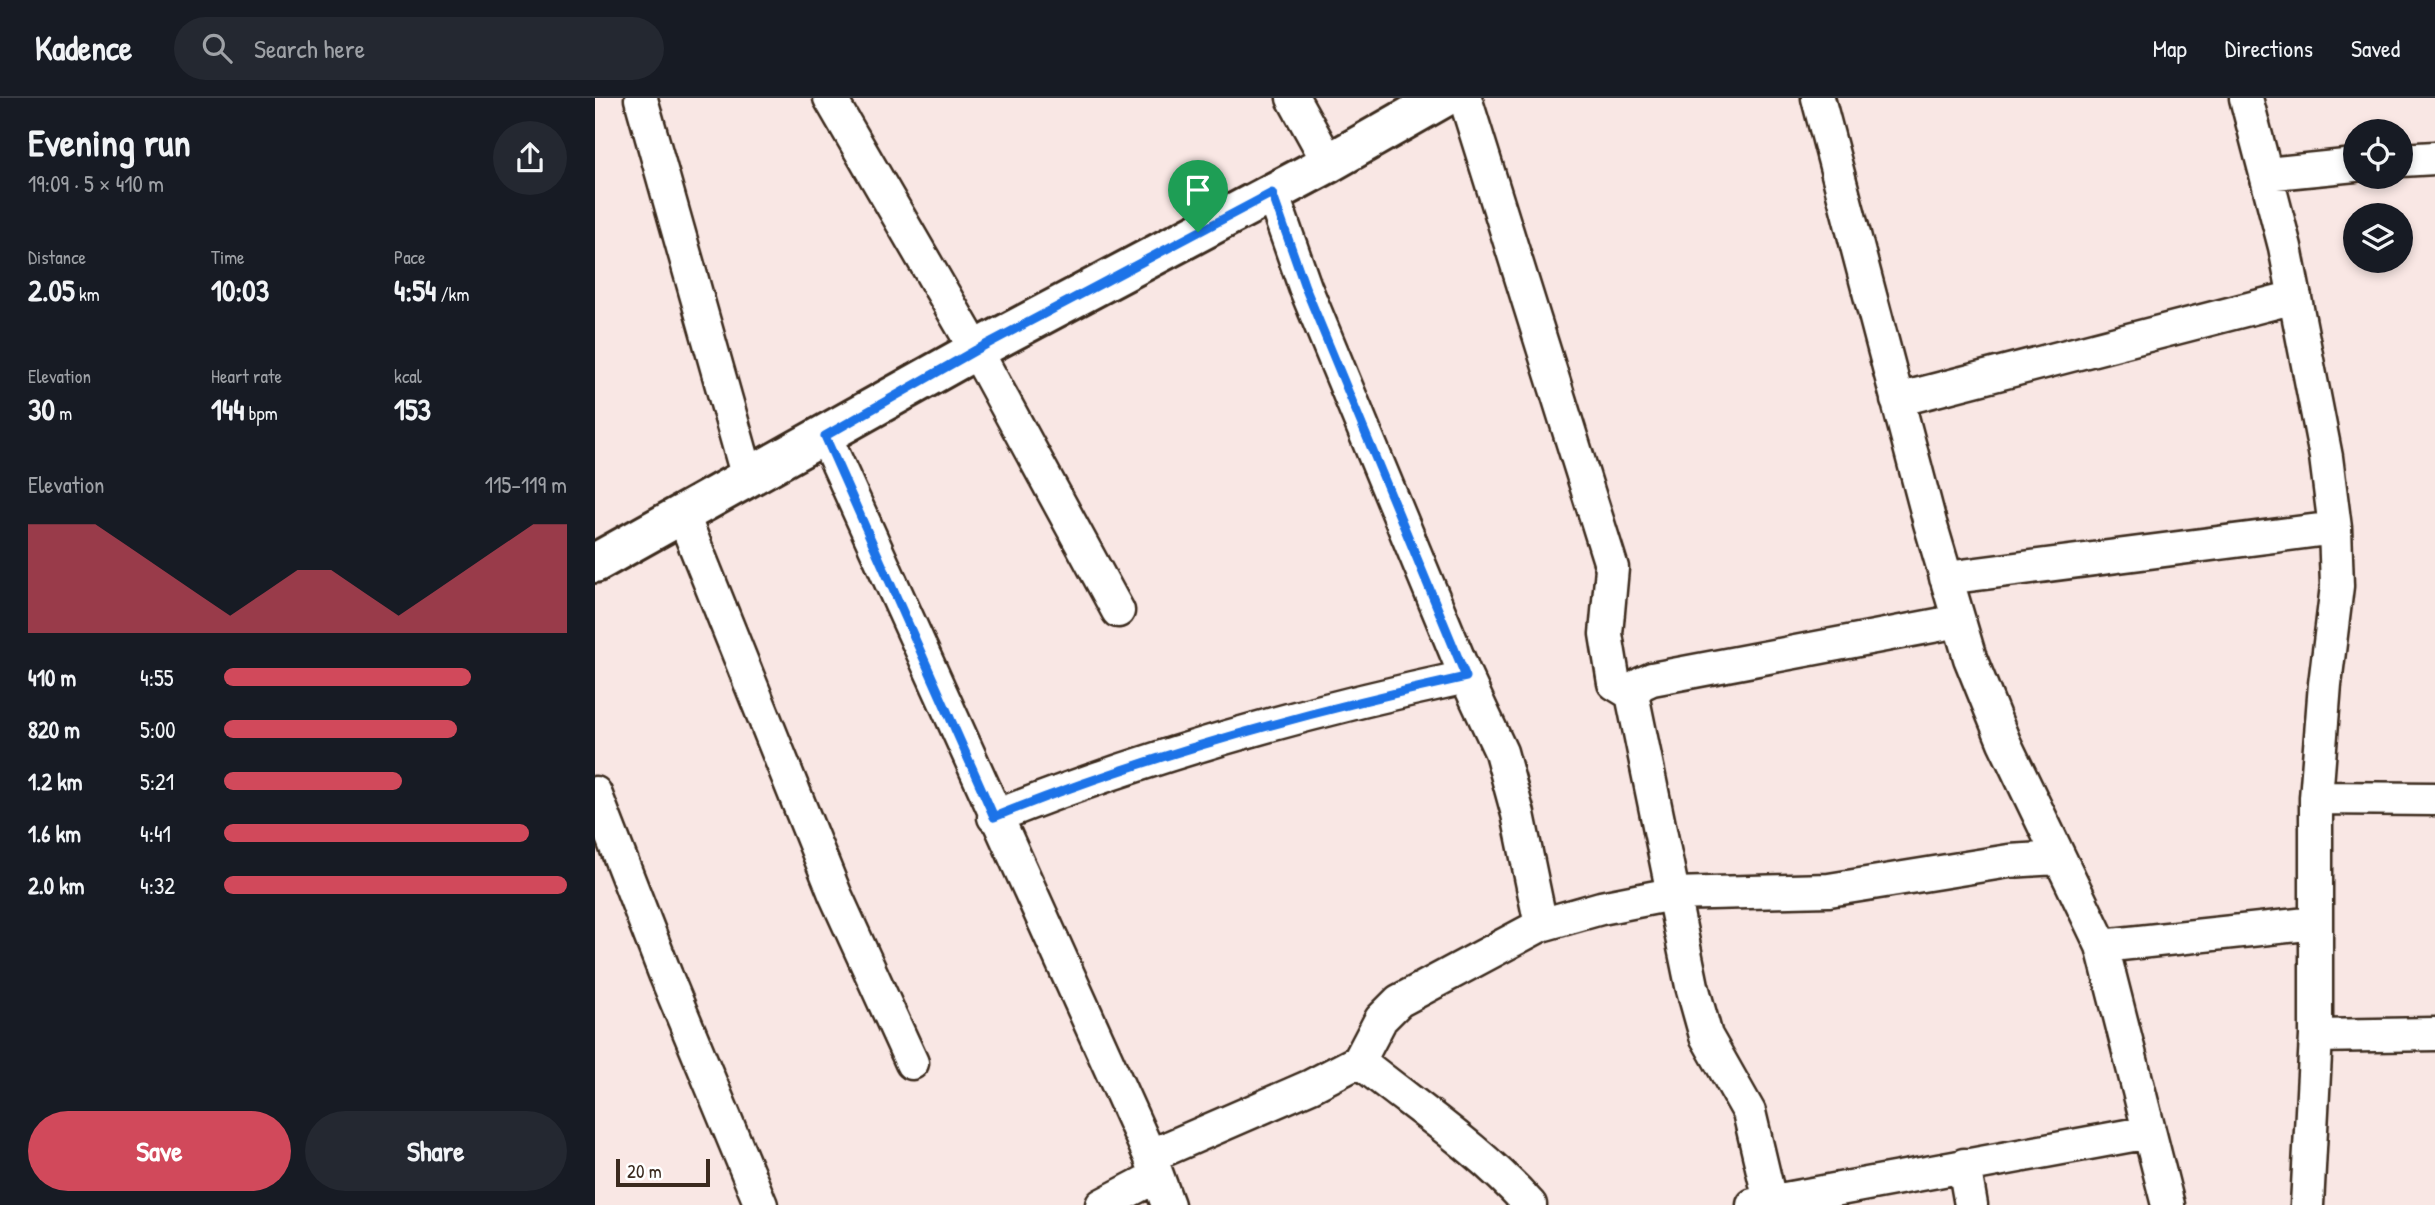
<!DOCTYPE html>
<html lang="en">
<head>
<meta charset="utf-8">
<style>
	body { margin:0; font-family:"Patrick Hand",sans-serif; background:#242831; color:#f1f3f6; height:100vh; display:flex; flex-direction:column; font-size:26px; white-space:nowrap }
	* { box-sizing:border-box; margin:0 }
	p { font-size:23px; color:#9ea1a6 }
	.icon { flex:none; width:38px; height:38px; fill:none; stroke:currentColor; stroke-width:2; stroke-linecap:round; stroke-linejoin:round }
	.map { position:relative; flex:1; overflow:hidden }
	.sheet { display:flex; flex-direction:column; background:#171b24; width:595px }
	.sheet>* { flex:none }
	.tools { position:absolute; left:1748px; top:21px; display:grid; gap:14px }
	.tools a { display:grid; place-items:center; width:70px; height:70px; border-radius:50%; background:#171b24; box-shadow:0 4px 10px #0003; font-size:35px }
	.scale { position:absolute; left:21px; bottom:18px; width:94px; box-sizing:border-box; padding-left:7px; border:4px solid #3b2a1e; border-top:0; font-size:19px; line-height:24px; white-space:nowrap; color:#3b2a1e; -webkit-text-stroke:5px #fff; paint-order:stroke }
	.pin { position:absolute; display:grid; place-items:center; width:60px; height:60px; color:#fff; margin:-72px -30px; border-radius:50% 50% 50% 0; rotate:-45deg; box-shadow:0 0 7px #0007 }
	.pin .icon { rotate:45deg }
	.round { display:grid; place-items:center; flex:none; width:74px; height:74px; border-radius:37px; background:#242831 }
	.overview { display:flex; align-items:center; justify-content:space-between; height:119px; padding:0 28px }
	h1 { font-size:38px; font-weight:800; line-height:52px }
	.stats { display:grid; grid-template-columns:repeat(3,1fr); gap:10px; height:119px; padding:7px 28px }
	.stats div { display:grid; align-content:center }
	.stats b { font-size:30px; font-weight:800 }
	.stats small { font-size:19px; font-weight:400 }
	.stats p { font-size:19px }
	.chart { height:196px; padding:14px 28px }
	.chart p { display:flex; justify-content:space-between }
	.chart svg { width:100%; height:126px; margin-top:7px; fill:#d1495b; opacity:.7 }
	.primary-button { display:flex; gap:14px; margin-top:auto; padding:14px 28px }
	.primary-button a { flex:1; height:80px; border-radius:42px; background:#d1495b; color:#fff; font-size:28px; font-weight:800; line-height:80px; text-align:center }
	.primary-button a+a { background:#242831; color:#f1f3f6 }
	ul { padding:0 28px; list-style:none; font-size:23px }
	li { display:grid; grid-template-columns:112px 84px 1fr; align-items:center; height:52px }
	li i { height:18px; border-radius:9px; background:#d1495b }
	header { display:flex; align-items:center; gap:42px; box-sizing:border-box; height:98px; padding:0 35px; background:#171b24; border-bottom:2px solid #363941 }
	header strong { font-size:33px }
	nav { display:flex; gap:38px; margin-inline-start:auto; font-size:24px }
	.search { width:490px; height:63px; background:#242831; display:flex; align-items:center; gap:18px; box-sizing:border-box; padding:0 24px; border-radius:38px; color:#9ea1a6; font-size:26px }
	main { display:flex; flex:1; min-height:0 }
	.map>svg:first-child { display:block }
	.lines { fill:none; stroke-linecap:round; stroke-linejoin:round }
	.minor-casing { stroke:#3b2a1e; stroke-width:37 }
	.tertiary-casing { stroke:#3b2a1e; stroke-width:44 }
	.minor { stroke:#fff; stroke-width:32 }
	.tertiary { stroke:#fff; stroke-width:38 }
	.route-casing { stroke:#fff; stroke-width:14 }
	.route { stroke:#1a73e8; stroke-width:9 }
</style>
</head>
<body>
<header>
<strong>Kadence</strong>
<div class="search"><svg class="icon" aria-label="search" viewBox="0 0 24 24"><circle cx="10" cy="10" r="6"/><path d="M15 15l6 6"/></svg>Search here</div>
<nav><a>Map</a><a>Directions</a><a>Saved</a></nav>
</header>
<main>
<section class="sheet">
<div class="overview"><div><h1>Evening run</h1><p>19:09 · 5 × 410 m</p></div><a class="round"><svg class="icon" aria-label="share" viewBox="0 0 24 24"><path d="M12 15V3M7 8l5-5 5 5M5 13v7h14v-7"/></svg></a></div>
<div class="stats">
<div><p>Distance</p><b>2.05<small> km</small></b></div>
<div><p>Time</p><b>10:03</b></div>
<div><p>Pace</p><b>4:54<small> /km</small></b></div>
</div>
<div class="stats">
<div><p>Elevation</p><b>30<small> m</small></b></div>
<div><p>Heart rate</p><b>144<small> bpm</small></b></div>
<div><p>kcal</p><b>153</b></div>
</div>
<div class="chart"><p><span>Elevation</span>115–119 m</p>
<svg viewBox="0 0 160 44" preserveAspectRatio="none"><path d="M0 44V6L10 6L20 6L30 14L40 22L50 30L60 38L70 30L80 22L90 22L100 30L110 38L120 30L130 22L140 14L150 6L160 6V44z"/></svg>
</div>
<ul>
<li><b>410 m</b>4:55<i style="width:72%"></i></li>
<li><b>820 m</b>5:00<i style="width:68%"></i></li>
<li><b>1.2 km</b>5:21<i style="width:52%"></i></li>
<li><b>1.6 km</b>4:41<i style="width:89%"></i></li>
<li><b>2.0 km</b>4:32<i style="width:100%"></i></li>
</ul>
<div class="primary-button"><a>Save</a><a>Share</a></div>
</section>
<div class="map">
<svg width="1840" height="1107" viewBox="0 0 1840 1107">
	<rect width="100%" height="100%" fill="#f9e7e4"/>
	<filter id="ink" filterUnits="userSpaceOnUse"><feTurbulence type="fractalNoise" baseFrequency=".0143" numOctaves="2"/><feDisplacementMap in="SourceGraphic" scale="14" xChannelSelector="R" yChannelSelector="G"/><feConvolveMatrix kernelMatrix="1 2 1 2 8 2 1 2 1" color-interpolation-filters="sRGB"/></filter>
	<g filter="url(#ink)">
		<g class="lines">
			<!-- minor casing -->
			<g class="minor-casing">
				<path id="minor" d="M235,0l146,252 142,261
					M698,0l36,65
					M870,0l147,470 -6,66 8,49 18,11
					M1223,0l112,425 40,135 34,84 98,204 66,259
					M1651,0l39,149 41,210 9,71 2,58 -12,98 -9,114v238l-9,169
					M46,1l107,379
					M1806,62l34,-2
					M1671,76l89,-9
					M677,95l33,94 161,390 35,75 17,62 23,111
					M1302,302l398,-103
					M230,338l325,720 18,49
					M87,415l153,381 77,169
					M1351,480l389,-50
					M0,695l71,183 95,229
					M1721,700l119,1
					M399,719c150,-60 314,-106 472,-140
					M1507,848l214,-23
					M1721,938l119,-2
					M764,963c58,47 121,88 171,144
					M555,1058l161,-70 48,-25 22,-42 18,-18 142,-76 60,-17 71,-14 157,-4 180,-29 49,-3
					M1369,1067l7,40
					M507,1107l55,-29
					M1158,1107l396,-73
					M1176,1107l-22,-93 -43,-76 -14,-50 -60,-292 9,-10 11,-5 307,-58"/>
			</g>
			<!-- tertiary casing -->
			<g class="tertiary-casing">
				<path id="tertiary" d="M0,465l381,-213 353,-187 114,-65"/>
			</g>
			<!-- minor -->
			<use href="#minor" class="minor"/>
			<!-- tertiary -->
			<use href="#tertiary" class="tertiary"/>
		</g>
	</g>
	<g class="lines" filter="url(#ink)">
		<!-- route casing -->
		<g class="route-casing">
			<path id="route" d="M677,95l33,94 161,390c-159,35 -321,79 -472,140l-169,-381 151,-86z"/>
		</g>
		<!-- route -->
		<use href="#route" class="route"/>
	</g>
</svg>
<div class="tools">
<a><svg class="icon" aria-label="locate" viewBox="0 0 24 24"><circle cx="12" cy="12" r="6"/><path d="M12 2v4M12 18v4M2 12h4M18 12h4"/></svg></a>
<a><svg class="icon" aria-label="layers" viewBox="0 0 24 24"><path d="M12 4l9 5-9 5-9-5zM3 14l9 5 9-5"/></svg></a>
</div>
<div class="scale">20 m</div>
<div class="pin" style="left:603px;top:134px;background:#1e9e55"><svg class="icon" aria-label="arrive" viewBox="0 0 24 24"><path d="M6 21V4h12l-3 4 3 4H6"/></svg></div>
</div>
</main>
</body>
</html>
